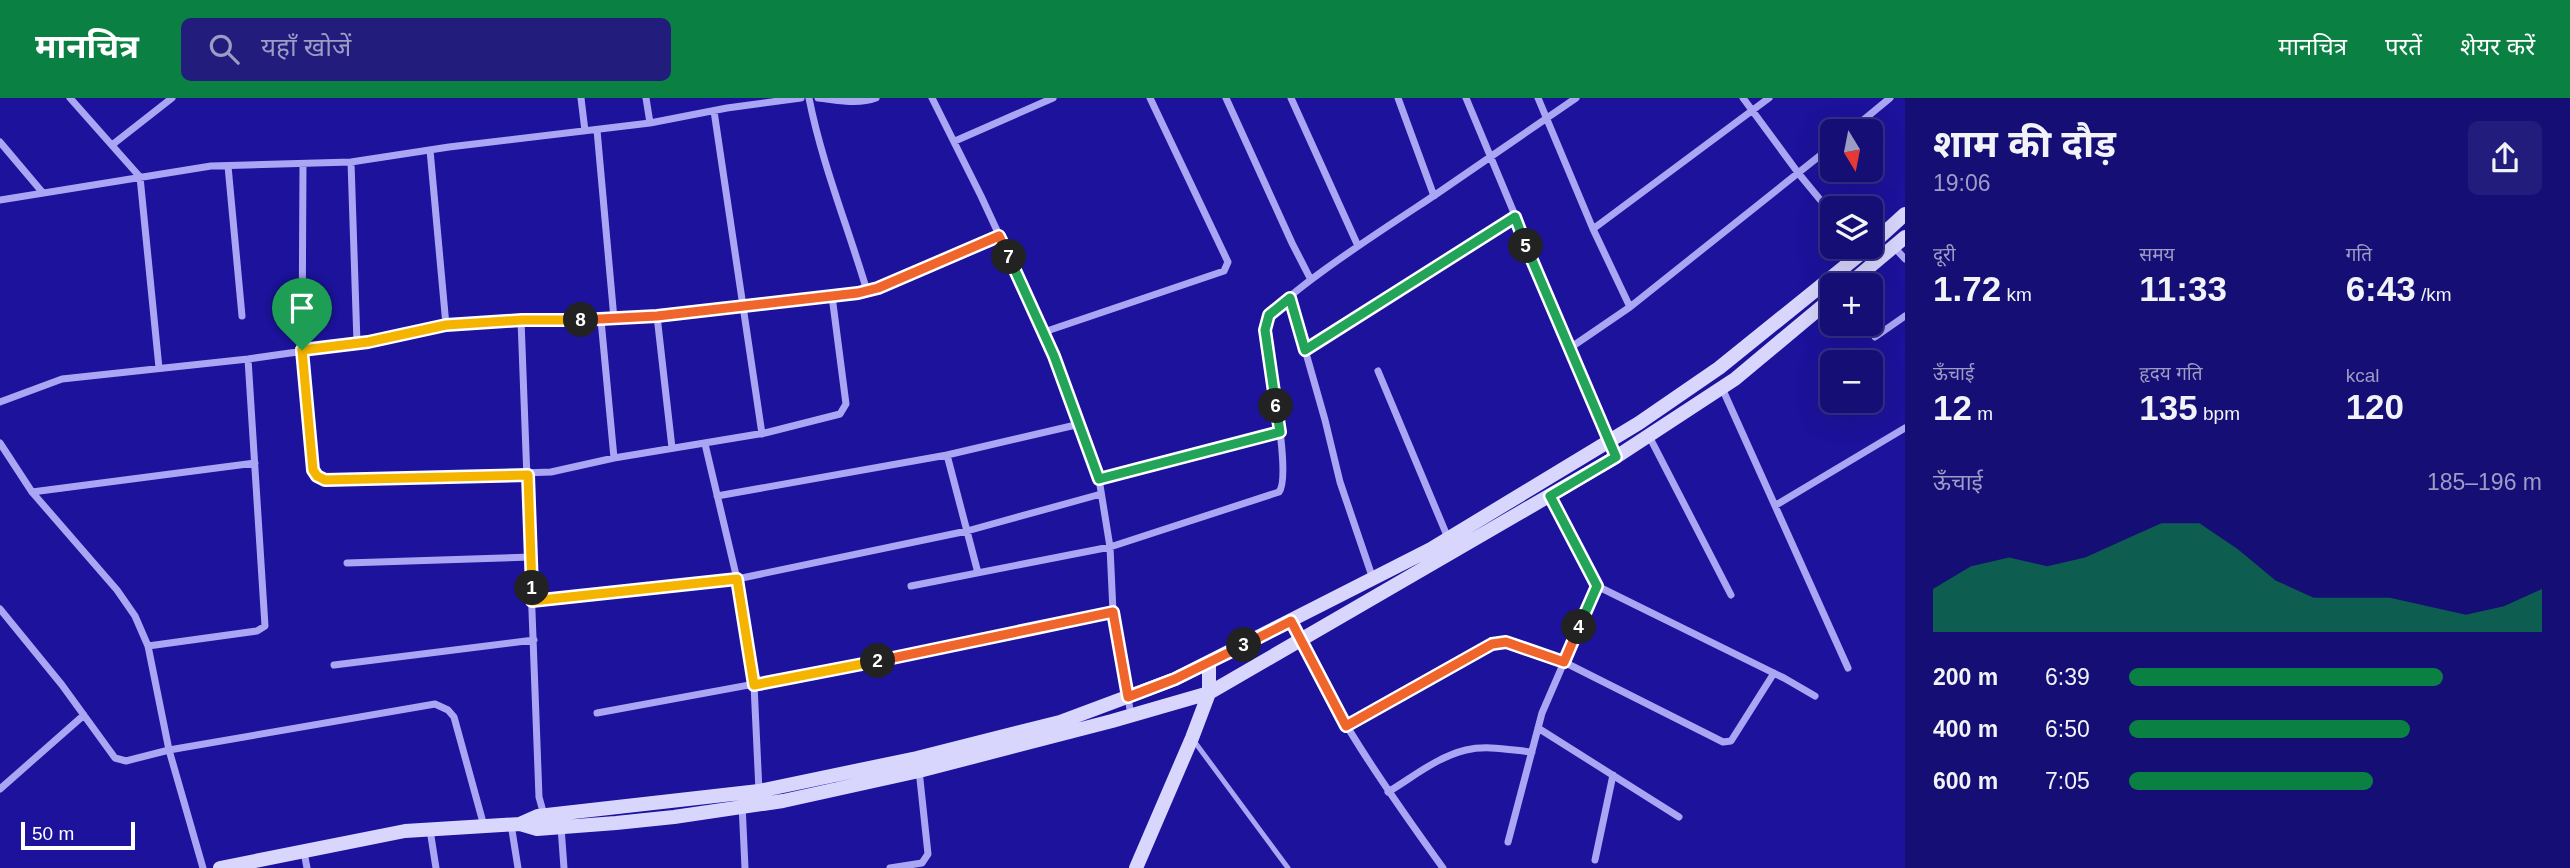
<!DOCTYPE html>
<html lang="hi">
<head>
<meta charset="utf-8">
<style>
	body { margin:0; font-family:Helvetica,"Noto Sans Devanagari",sans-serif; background:#221c7c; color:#f1f3f6; height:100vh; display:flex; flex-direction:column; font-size:26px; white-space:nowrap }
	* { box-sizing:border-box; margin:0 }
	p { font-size:23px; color:#9d9cc5 }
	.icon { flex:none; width:38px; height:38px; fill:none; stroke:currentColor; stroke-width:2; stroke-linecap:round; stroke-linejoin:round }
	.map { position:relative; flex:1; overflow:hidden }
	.details { display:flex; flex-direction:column; background:#150e74; width:665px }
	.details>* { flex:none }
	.needle { width:46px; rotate:170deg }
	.controls { position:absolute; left:1820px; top:21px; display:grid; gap:14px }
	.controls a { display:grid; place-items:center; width:63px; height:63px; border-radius:10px; background:#150e74; box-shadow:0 7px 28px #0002,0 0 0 2px #342e86; font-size:35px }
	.scale { position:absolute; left:21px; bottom:18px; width:114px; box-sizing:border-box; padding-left:7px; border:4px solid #fff; border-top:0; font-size:19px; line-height:24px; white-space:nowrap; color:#fff; -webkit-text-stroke:5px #1c129b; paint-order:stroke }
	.pin { position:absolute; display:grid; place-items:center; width:60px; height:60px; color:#fff; margin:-72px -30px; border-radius:50% 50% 50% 0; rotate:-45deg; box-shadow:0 0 7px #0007 }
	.pin .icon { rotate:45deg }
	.km { position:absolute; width:35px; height:35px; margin:-18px; border-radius:50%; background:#222; color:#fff; font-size:19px; line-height:35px; text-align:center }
	.round { display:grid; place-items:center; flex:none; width:74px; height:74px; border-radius:10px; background:#221c7c }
	.headline { display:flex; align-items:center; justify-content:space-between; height:119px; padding:0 28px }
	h1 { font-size:38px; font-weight:700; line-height:52px }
	.figures { display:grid; grid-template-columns:repeat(3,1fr); gap:10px; height:119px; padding:7px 28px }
	.figures div { display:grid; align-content:center }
	.figures b { font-size:35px; font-weight:700 }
	.figures small { font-size:19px; font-weight:400 }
	.figures p { font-size:19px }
	.chart { height:196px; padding:14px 28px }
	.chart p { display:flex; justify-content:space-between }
	.chart svg { width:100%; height:126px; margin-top:7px; fill:#0b8043; opacity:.7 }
	ul { padding:0 28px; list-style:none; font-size:23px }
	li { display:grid; grid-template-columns:112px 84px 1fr; align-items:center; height:52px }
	li i { height:18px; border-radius:9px; background:#0b8043 }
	header { display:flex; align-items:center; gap:42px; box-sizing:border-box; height:98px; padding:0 35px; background:#0b8043; color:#fff }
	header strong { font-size:33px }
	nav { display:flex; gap:38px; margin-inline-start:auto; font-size:24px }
	.search { width:490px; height:63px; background:#221c7c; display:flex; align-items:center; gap:18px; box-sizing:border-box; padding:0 24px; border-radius:10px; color:#9d9cc5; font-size:26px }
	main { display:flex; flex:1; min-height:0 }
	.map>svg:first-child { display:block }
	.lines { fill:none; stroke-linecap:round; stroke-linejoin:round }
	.lane { stroke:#aaa6f4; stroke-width:5 }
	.street { stroke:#aaa6f4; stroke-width:7 }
	.secondary { stroke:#d9d6fd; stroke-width:14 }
	.split-1-casing { stroke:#fff; stroke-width:14 }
	.split-2-casing { stroke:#fff; stroke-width:14 }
	.split-3-casing { stroke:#fff; stroke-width:14 }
	.split-4-casing { stroke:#fff; stroke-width:14 }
	.split-5-casing { stroke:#fff; stroke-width:14 }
	.split-6-casing { stroke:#fff; stroke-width:14 }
	.split-7-casing { stroke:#fff; stroke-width:14 }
	.split-8-casing { stroke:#fff; stroke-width:14 }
	.split-9-casing { stroke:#fff; stroke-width:14 }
	.split-1 { stroke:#f5b400; stroke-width:9 }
	.split-2 { stroke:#f5b400; stroke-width:9 }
	.split-3 { stroke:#f0652b; stroke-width:9 }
	.split-4 { stroke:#f0652b; stroke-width:9 }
	.split-5 { stroke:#22a559; stroke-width:9 }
	.split-6 { stroke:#22a559; stroke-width:9 }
	.split-7 { stroke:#22a559; stroke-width:9 }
	.split-8 { stroke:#f0652b; stroke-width:9 }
	.split-9 { stroke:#f5b400; stroke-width:9 }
</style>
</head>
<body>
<header>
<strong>मानचित्र</strong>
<div class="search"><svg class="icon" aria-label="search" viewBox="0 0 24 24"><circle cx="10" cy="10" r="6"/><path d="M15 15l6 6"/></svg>यहाँ खोजें</div>
<nav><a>मानचित्र</a><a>परतें</a><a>शेयर करें</a></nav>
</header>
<main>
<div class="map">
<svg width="1905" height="770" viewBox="0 0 1905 770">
	<rect width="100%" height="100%" fill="#1c129b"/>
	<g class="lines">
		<!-- lane -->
		<path class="lane" d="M1194,643l94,127"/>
		<!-- street -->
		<path class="street" d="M70,0l70,79 19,191
			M581,0l4,33
			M646,0l4,25
			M809,0c13,66 39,129 58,193
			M818,0c20,2 39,7 58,0
			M932,0l49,98 63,136 55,147 11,68 3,65 18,103
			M1226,0l66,145 19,37
			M1291,0l67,148
			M1398,0l36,98
			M1466,0l150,359
			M1538,0l55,131 37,78
			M1743,0l56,76 33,40
			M714,13l48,323
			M597,32l17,189
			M1850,33l40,-33
			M955,43l98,-43
			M0,44l43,51
			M112,47l60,-47
			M430,52l16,175
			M351,64l6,181
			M303,66l-1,186 11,120 4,6 8,4 226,-8 63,-14 151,-25 75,-19 6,-10 -14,-108
			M228,68l14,150
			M0,102l211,-34 140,-4 98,-15 201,-24 77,-15 74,-10
			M1593,131l176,-131
			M1894,149l11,12
			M1290,199l35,123 15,62 33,97
			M657,218l15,132
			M521,222l18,477 5,18
			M601,222l13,138
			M1044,234l180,-61 4,-9 -78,-164
			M1875,239l30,-21
			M1570,250l60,-41 202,-161
			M1305,252l210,-133
			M1378,273l70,167
			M1722,290l126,280
			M0,304l62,-23 186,-20 120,-17 78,-17 211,-9 201,-23 20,-5 121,-52
			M1649,338l82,159
			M0,345l32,49 85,98 18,26 13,30 21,104 266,-46 13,6 6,7 30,109
			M705,346l32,135 17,106 5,106
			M947,357l31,118
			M1099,381l181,-47
			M32,394l223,-29
			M717,398l230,-41 133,-31
			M1550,398l47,90 187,92 31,18
			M1776,407l129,-77
			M347,465l184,-6
			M911,488l199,-39 169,-55c12,-15 -7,-113 -11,-137 -1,-10 -5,-22 -2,-32 6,-24 141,-109 169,-128 47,-32 94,-65 141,-97
			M532,503l205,-22 230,-48 134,-37
			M0,511l62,76 53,73 11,3 43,-11 34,118
			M1291,523c40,89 95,168 152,247
			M148,548l109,-15 8,-5 -17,-267
			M334,567l200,-25
			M597,615l347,-64 169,-37
			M1346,628l153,-84 65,20 159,80 8,-1 43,-68
			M1538,630l141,89
			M0,691l84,-74
			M1388,694c25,-15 49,-35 78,-42 21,-5 44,0 66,2
			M742,706l3,64
			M511,726l7,44
			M561,729l3,41
			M430,732l6,38
			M1508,744l34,-129 55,-127
			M304,754l3,16
			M1595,762l18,-85
			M890,770l32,-5 6,-9 -9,-84"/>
		<!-- secondary -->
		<path class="secondary" d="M1871,147l34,-31
			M1848,187l57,-48
			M520,726l17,5 79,-6 58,-6 109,-16 136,-30 193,-50 97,-28 407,-236 119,-78 97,-81
			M220,770l185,-37 115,-7 18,-8 221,-25 158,-33 143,-36 115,-43 256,-130 208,-126 80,-55 150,-121
			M1136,770l56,-130 17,-45v-31"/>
	</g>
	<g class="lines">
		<!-- split-1 casing -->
		<g class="split-1-casing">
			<path id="split-1" d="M302,252l11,120 4,6 8,4 203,-5 4,113"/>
		</g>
		<!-- split-2 casing -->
		<g class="split-2-casing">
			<path id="split-2" d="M532,490v13l205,-22 17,106 124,-24"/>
		</g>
		<!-- split-3 casing -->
		<g class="split-3-casing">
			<path id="split-3" d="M878,563l235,-49 15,85 47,-18 69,-34"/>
		</g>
		<!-- split-4 casing -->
		<g class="split-4-casing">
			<path id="split-4" d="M1244,547l47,-24 55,105 146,-82 14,-2 58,20 15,-35"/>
		</g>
		<!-- split-5 casing -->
		<g class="split-5-casing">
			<path id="split-5" d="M1526,148l90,211 -66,39 47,90 -18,41"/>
		</g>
		<!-- split-6 casing -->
		<g class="split-6-casing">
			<path id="split-6" d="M1276,308l-11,-76 4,-15 21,-17 15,52 210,-133 11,29"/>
		</g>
		<!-- split-7 casing -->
		<g class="split-7-casing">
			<path id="split-7" d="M1009,159l45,99 45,123 181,-47 -4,-26"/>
		</g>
		<!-- split-8 casing -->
		<g class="split-8-casing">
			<path id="split-8" d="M581,222l76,-4 201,-23 20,-5 121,-52 10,21"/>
		</g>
		<!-- split-9 casing -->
		<g class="split-9-casing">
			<path id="split-9" d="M302,252l66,-8 78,-17 76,-5h59"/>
		</g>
		<!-- split-1 -->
		<use href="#split-1" class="split-1"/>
		<!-- split-2 -->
		<use href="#split-2" class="split-2"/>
		<!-- split-3 -->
		<use href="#split-3" class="split-3"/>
		<!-- split-4 -->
		<use href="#split-4" class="split-4"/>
		<!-- split-5 -->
		<use href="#split-5" class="split-5"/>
		<!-- split-6 -->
		<use href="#split-6" class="split-6"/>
		<!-- split-7 -->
		<use href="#split-7" class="split-7"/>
		<!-- split-8 -->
		<use href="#split-8" class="split-8"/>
		<!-- split-9 -->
		<use href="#split-9" class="split-9"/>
	</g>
</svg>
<div class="controls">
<a><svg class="needle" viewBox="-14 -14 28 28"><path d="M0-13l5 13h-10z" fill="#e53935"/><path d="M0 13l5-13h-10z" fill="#9d9cc5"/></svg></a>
<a><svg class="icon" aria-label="layers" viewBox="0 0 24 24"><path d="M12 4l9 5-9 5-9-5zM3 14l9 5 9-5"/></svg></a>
<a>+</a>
<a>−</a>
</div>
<div class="scale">50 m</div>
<div class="pin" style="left:302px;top:252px;background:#1e9e55"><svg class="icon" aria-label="arrive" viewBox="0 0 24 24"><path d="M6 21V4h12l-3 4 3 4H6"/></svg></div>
<b class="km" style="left:532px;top:490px">1</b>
<b class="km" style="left:878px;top:563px">2</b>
<b class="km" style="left:1244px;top:547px">3</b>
<b class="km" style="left:1579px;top:529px">4</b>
<b class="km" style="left:1526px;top:148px">5</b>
<b class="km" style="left:1276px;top:308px">6</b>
<b class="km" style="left:1009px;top:159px">7</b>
<b class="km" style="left:581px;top:222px">8</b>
</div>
<section class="details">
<div class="headline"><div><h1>शाम की दौड़</h1><p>19:06</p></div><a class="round"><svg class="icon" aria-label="share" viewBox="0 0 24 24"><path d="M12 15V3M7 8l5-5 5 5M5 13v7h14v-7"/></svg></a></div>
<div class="figures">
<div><p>दूरी</p><b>1.72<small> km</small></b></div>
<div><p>समय</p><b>11:33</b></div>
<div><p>गति</p><b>6:43<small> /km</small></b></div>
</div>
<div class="figures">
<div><p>ऊँचाई</p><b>12<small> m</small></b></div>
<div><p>हृदय गति</p><b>135<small> bpm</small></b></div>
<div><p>kcal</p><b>120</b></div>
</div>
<div class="chart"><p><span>ऊँचाई</span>185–196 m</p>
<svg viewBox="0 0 160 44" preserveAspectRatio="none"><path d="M0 44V29L10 21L20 18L30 21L40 18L50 12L60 6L70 6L80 15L90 26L100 32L110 32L120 32L130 35L140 38L150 35L160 29V44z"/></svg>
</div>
<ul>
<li><b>200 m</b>6:39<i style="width:76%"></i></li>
<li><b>400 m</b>6:50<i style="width:68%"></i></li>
<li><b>600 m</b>7:05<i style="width:59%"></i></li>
</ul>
</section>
</main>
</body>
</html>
